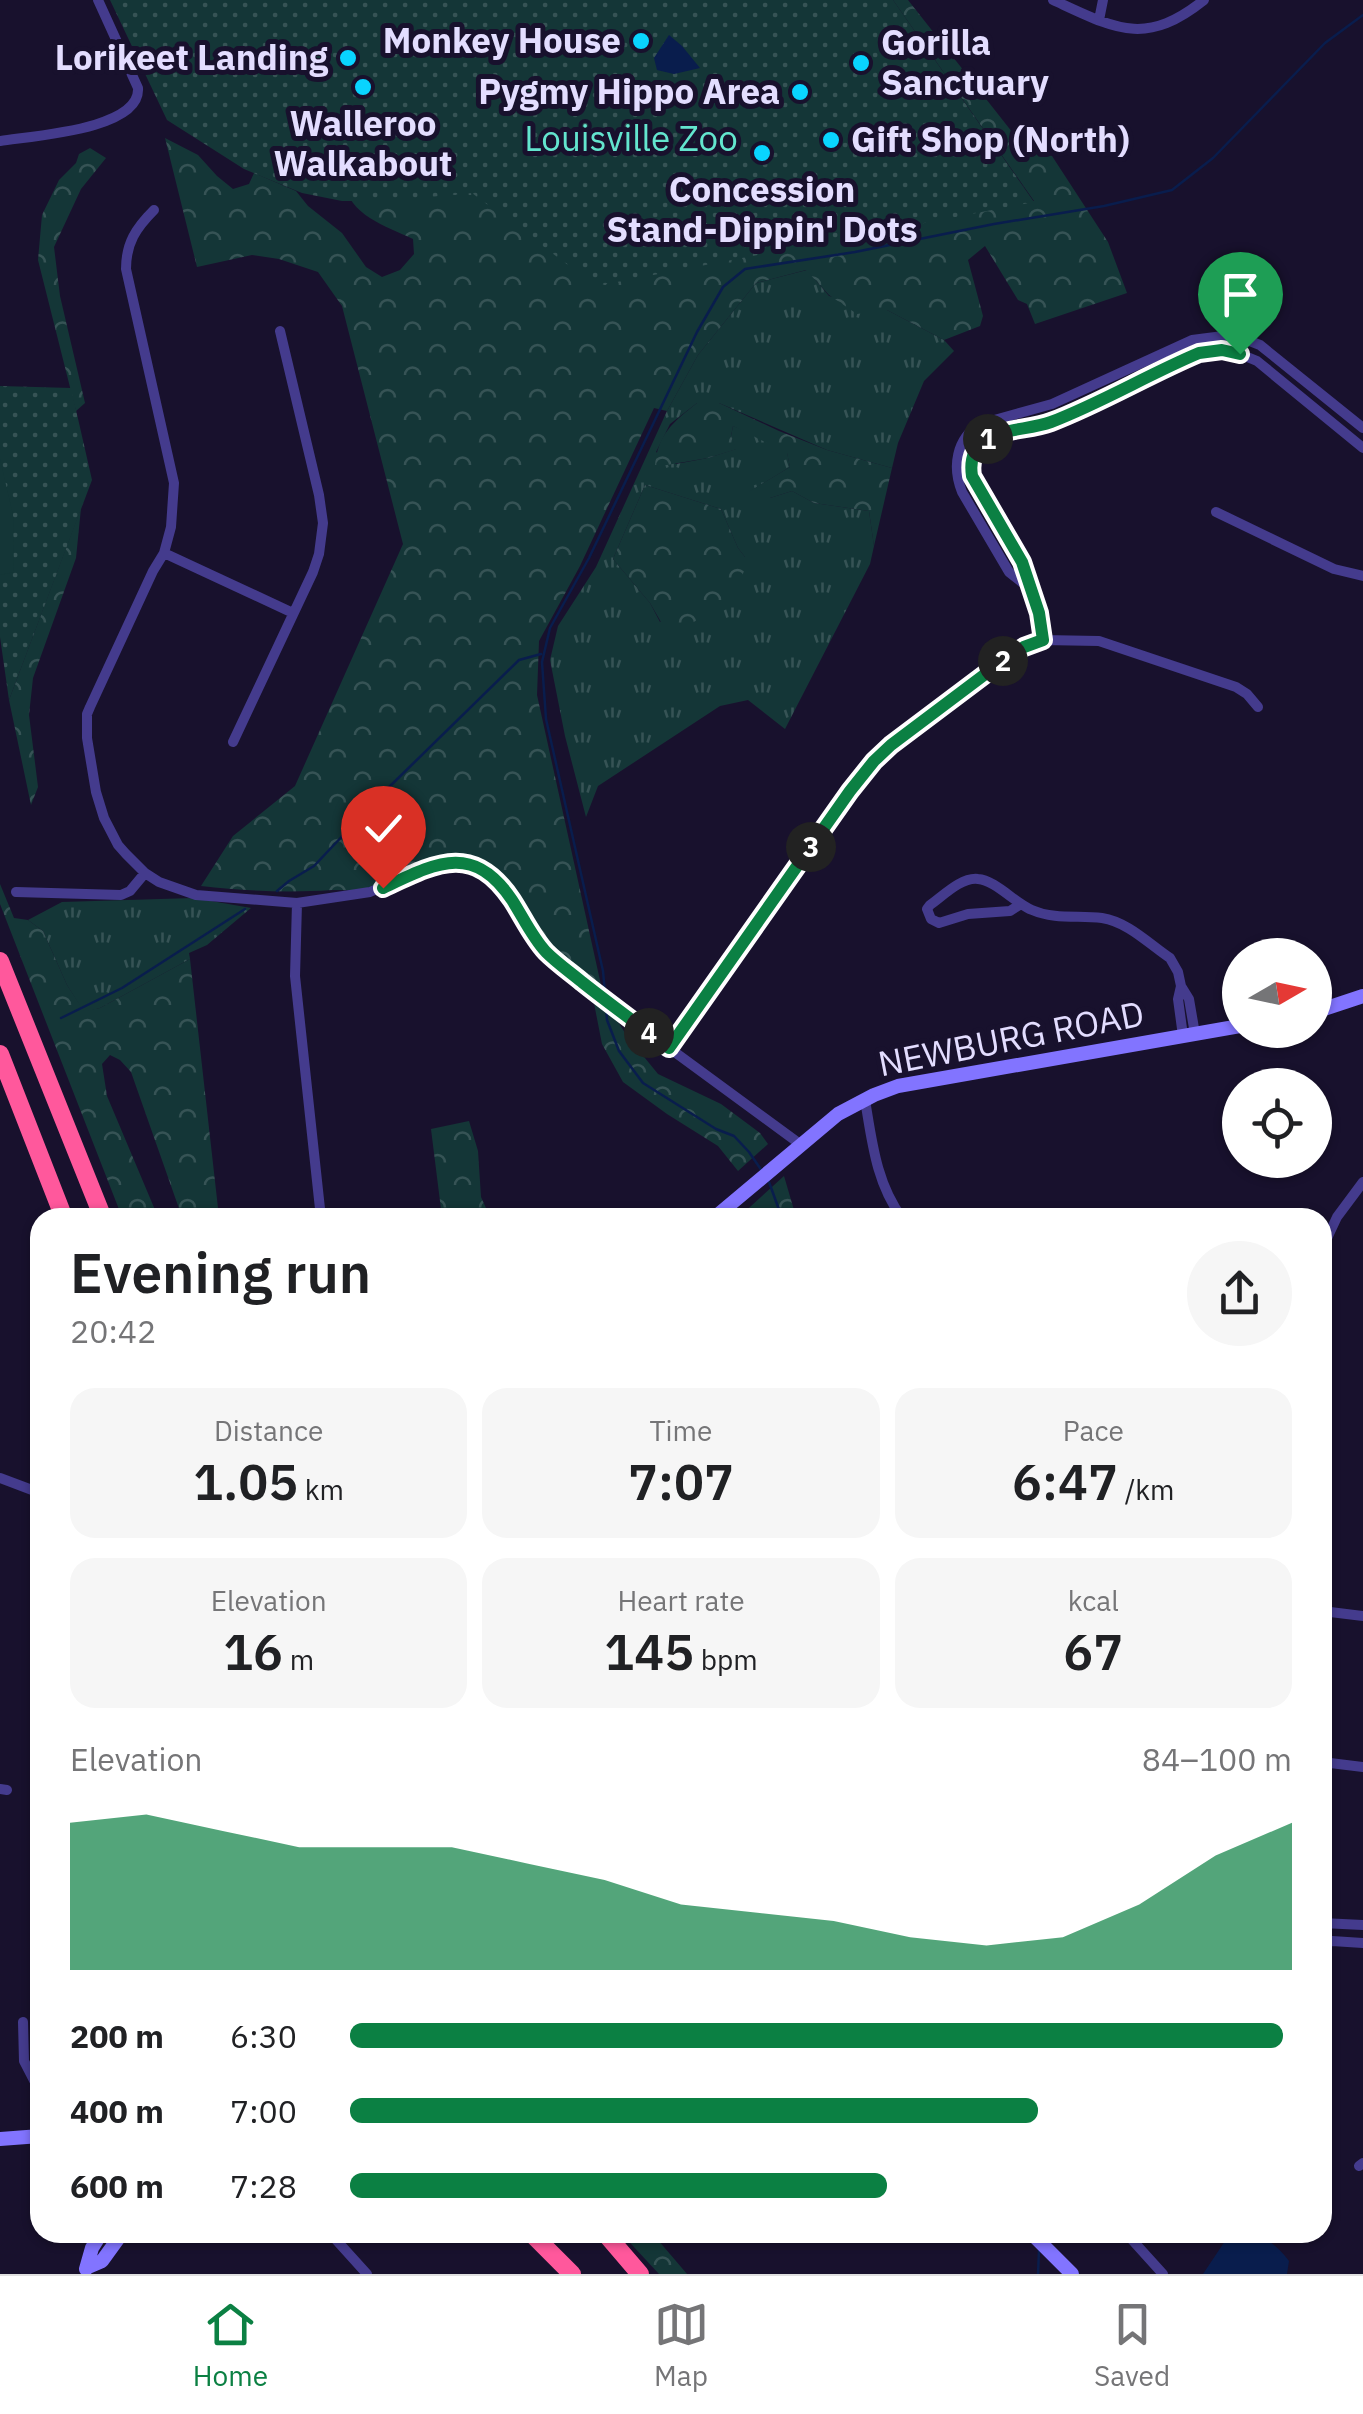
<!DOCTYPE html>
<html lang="en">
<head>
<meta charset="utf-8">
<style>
	body { margin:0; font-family:"IBM Plex Sans",sans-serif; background:#f6f6f6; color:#202124; height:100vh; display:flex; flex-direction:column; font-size:38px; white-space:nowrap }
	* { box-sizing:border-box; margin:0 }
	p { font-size:32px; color:#757577 }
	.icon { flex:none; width:55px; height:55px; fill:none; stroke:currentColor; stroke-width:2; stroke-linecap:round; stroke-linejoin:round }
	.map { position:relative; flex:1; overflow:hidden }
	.sheet { position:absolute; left:30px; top:1208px; width:1302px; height:1035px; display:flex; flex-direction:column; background:#fff; border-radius:30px; box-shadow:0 2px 8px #0004 }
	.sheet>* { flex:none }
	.needle { width:65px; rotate:81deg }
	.buttons { position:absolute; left:1222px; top:938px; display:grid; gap:20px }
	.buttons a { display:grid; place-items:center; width:110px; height:110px; border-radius:50%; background:#fff; box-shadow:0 2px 8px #0004; font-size:50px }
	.pin { position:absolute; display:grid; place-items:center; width:85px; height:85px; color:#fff; margin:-102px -42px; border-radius:50% 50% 50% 0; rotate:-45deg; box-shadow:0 0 10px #0007 }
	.pin .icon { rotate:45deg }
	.km { position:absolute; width:50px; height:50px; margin:-25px; border-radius:50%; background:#222; color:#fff; font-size:28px; line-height:50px; text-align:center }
	.round { display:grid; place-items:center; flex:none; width:105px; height:105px; border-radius:52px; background:#f6f6f6 }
	.summary { display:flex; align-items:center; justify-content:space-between; height:170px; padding:0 40px }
	h1 { font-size:55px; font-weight:600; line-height:75px }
	.stats { display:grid; grid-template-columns:repeat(3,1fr); gap:15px; height:170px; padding:10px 40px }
	.stats div { display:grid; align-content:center; border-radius:25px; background:#f6f6f6; text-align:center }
	.stats b { font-size:50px; font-weight:600 }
	.stats small { font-size:28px; font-weight:400 }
	.stats p { font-size:28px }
	.chart { height:280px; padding:20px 40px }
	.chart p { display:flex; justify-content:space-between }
	.chart svg { width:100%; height:180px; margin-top:10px; fill:#0b8043; opacity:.7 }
	ul { padding:0 40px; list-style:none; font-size:32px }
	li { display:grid; grid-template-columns:160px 120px 1fr; align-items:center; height:75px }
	li i { height:25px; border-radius:12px; background:#0b8043 }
	.tabs { display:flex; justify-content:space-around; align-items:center; height:140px; border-top:2px solid #e0e0e0; background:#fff; font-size:28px; color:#757577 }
	.tabs a { display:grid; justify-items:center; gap:5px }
	.tabs .current { color:#0b8043 }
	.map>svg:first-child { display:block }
	.grass { fill:url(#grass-tufts); fill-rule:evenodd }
	.forest { fill:url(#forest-crowns) }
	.park { fill:url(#park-dots) }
	.pitch { fill:#143637 }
	.water { fill:#091d4d }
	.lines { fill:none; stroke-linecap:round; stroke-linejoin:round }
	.stream { stroke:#091d4d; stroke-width:2.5 }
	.street { stroke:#443b8d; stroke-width:10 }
	.secondary { stroke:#8274ff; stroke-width:14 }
	.highway { stroke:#ff589c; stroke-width:18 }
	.route-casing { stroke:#fff; stroke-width:20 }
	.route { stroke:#0b8043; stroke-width:12 }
	.poi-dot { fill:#09d4ff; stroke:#18112d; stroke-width:4 }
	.labels { text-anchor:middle; stroke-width:10; stroke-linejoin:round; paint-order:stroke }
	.poi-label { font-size:35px; font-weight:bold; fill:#e3ddff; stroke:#18112d; text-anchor:end }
	.park-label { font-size:35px; fill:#63e5ce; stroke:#18112d }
	.street-label { font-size:35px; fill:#e3ddff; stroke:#18112d }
</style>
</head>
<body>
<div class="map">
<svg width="1363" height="2274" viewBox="0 0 1363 2274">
	<defs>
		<pattern id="grass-tufts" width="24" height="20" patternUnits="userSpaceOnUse" patternTransform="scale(2.5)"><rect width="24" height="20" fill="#143637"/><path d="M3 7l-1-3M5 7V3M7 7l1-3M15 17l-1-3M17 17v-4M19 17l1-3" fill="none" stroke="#365355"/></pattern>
		<pattern id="forest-crowns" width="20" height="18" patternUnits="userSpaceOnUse" patternTransform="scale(2.5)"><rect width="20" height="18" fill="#143637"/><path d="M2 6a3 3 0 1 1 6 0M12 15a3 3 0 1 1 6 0" fill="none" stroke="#365355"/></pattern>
		<pattern id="park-dots" width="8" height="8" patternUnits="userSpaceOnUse" patternTransform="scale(2.5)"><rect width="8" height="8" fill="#143637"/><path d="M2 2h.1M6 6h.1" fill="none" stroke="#365355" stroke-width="1.8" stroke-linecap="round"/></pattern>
	</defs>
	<rect width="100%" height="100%" fill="#18112d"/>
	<!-- grass -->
	<path class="grass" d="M807,270l22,26 58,14 57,30 10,11 -30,30 -26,62 -6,25 -65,-18 -108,-47h-22l-27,21 -14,28 20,12 32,-6 28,-9 -5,-13 2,-10 27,11 27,15 3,15 -41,25 21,6 22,-7 22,12 55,8 5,35 -4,18 -85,165 -37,-29 -28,6 -122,80 -12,31 -21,-81 -15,-76 8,-34 38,-59 71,-156 31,-56 58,-72zM645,485l76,24 17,39 7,9 -85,65 -10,-19 -37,-44z
		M194,898l57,10 -44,37 -18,8 1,6 -90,49 -16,4 -17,-27 -24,-54 -15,-11 34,-18z"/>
	<!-- forest -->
	<path class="forest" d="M893,0h15l119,151 25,5 56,86 19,51 -92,31 -8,-20 -9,-4 -33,-54 -17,14 15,56 -3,10 -36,14 -57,-30 -30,4 -28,-19 -23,-25 -50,13 -58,72 -31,56 -13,-3 -74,158 -41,75 -2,54 64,290c-19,-13 -38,-27 -54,-44 -22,-22 -40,-72 -67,-82 -37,-14 -77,18 -110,29 -11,3 -26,2 -38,2 -44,3 -87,1 -131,-4l32,-50 62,-50 108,-242 -61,-238 -24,-34 -39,-13 -27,-4 -55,12 -32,-129 33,17 19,21 16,13 16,-5 5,-11 42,18 12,15 34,27 24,34 16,10 18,-7 14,-16 -1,-15c-27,-13 -65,-24 -68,-57l689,19z
		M90,148l16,10 -25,31 -27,58 6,49 25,107 -9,8 -38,-151 4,-45 17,-35 17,-17 3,-9z
		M697,403h22l60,28 48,19 65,18 -18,78 -5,-35 -55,-8 -22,-12 -22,7 -16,1 -6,-7 42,-25 -3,-14 -54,-27 -2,10 6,13 -29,9 -53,9c2,-32 18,-45 42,-64z
		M645,485l76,24 17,39 7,9 -1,14 -12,31 -48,25 -23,-5 -11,-19 -37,-44z
		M81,508l-5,50 -43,120 -4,37 9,72 -7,18 -22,-105z
		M0,884l14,34 14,2 15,11 24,54 17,26 16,-3 90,-49 29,258h-37l-51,-145 -11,-12 -10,-5 -8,9 5,32 51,121h-36l-122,-313z
		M593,998l22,19 12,19 31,38 63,30 39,29 8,11 -30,27 -20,-25 -51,-32 -44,-32 -21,-38z
		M469,1121l9,30 3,46 9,20h-48l-11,-88z
		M784,1176l12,41h-57z
		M621,2233h31l35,41h-28z"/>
	<!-- park -->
	<path class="park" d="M110,0h783l141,202 -438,84 -124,-93 -87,8h-43l-40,-8 -58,-24 -77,-49z
		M0,386l71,2 21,92 -83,220 -9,-63z"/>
	<!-- pitch -->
	<path class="pitch" d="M0,459l13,56 1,57 -14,3z"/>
	<!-- water -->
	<path class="water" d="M669,35l13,11 18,22 -26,6 -17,-4 -3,-12z
		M1237,2233c23,-1 39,10 52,28l-2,13h-84l24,-36z"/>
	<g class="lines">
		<!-- stream -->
		<path class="stream" d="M277,891l12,-10 25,-15 70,-74 135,-132 22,-6
			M605,993l-2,-22 -57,-252 -4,-57 8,-34 39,-70 108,-226 26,-45 22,-18 110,-17 139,-28 110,-18 68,-16 41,-32 112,-115 38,-28
			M606,1006l1,14 12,31 24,32 73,46 18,7 15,16 13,19
			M61,1018l61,-30 123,-79
			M769,1182l13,36
			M1038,2274l1,-23"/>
		<!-- street -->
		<path class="street" d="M1053,0c63,29 92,47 151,0
			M1099,20l4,-20
			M0,141c30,-5 141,-11 138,-53l-40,-88
			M154,210c-18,18 -28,33 -28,59l48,214 -3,44 -7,26 -11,18 -63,136 -3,7v24l9,54 8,26 14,27 8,9 19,19 14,9 37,13 101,8 73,-11 47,-20 25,-8 20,-1 15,4 21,14 47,70 17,14 54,44 184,135
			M1216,512l118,57 29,7
			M164,553l129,60
			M1028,587l-19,-15 -47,-80c-10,-25 -6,-53 18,-68l72,-20 140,-64 31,-4 19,2 18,7 103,83
			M1043,640l-4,-27 -11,-26 -6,-25 -50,-86v-14l4,-13 17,-13 57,-14 138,-64c25,-11 45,-8 69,3l106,87
			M233,742l80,-170 6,-18 4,-31 -4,-28 -39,-164
			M16,892l105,3 9,-4 15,-18
			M297,903l-2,73 26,242
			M1021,904l-11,7 -42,3 -29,9 -8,-4 -4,-10 3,-4c13,-9 31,-28 48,-26 17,1 37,24 54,31 23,10 47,5 70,8 26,4 47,26 68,40l8,14 3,14 8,13 6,35
			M1181,986l-3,13 5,37
			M669,1048l181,-257 24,-30 17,-16 109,-82 24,-16 19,-7 56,1 137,46 11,7 11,13
			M865,1100c7,41 11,83 37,118
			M1322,1249l15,-32 26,-35
			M0,1478l40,15
			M1322,1611l41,5
			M1322,1762l41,5
			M0,1789l7,1
			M1322,1923l41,2
			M1322,1943l10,-2 31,2
			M23,2022l1,39 16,31
			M1359,2166l4,-3
			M329,2232l38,42
			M1125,2232l38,42"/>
		<!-- secondary -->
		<path class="secondary" d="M1315,1012l48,-16
			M714,1218l124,-104 36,-19 24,-9 342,-60
			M0,2139l40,-3
			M1030,2232l42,42
			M88,2267l14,-6 21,-29
			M86,2269l6,-21 10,-16"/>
		<!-- highway -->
		<path class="highway" d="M0,961l103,257
			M0,1054l64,164
			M530,2232l42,42
			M604,2232l36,42"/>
	</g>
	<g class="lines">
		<!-- route casing -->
		<g class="route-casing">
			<path id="route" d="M383,888c53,-25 90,-46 129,12 11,17 20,37 34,52 11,11 24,20 36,30 29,23 58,44 87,66l181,-257 24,-30 17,-16 109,-82 24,-16 19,-7 -4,-27 -17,-51 -50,-86c-2,-13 0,-26 12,-35 18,-13 45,-11 67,-19 50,-19 98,-48 148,-69l23,-3 18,4"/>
		</g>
		<!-- route -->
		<use href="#route" class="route"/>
	</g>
	<!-- markers -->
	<g class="poi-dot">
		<circle cx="641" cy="41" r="10"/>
		<circle cx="348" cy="58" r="10"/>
		<circle cx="861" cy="63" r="10"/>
		<circle cx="363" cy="87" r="10"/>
		<circle cx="800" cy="92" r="10"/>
		<circle cx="831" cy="140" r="10"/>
		<circle cx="762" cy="153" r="10"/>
	</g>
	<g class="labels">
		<!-- poi labels -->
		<g class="poi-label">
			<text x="621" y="53">Monkey House</text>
			<text x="881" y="55" text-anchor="start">Gorilla<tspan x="881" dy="40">Sanctuary</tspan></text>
			<text x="328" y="70">Lorikeet Landing</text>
			<text x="780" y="104">Pygmy Hippo Area</text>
			<text x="363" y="136" text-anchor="middle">Walleroo<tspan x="363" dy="40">Walkabout</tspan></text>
			<text x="851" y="152" text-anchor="start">Gift Shop (North)</text>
			<text x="762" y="202" text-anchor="middle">Concession<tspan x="762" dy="40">Stand-Dippin' Dots</tspan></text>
		</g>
		<!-- park labels -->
		<g class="park-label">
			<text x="631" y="151">Louisville Zoo</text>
		</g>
		<!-- street labels -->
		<g class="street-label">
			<text transform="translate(1011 1039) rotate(-11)" y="12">NEWBURG ROAD</text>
		</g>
	</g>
</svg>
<div class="buttons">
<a><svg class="needle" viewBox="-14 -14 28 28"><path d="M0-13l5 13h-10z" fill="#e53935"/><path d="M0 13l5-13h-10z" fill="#757577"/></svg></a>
<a><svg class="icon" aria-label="locate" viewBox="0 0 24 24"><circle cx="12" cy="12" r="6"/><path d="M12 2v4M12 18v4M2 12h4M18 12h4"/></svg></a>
</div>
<div class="pin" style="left:1240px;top:354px;background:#1e9e55"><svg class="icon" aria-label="arrive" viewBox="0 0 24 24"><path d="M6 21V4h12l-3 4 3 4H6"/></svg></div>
<div class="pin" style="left:383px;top:888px;background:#d93025"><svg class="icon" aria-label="check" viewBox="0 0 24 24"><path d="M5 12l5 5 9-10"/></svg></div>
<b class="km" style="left:988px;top:439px">1</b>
<b class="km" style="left:1003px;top:661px">2</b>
<b class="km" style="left:811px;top:847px">3</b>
<b class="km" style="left:649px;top:1033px">4</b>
<section class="sheet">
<div class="summary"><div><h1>Evening run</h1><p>20:42</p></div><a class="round"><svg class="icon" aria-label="share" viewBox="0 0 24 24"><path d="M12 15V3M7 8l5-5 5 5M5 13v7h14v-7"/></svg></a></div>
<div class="stats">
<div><p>Distance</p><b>1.05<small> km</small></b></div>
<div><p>Time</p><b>7:07</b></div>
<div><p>Pace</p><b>6:47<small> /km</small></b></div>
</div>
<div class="stats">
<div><p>Elevation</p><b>16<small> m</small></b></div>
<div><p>Heart rate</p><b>145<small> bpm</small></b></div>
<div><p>kcal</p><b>67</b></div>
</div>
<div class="chart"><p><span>Elevation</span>84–100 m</p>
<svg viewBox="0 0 160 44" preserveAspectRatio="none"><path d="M0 44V8L10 6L20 10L30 14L40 14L50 14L60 18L70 22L80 28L90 30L100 32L110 36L120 38L130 36L140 28L150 16L160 8V44z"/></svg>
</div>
<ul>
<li><b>200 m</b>6:30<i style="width:99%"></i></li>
<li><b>400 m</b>7:00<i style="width:73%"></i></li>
<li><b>600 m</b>7:28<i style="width:57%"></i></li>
</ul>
</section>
</div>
<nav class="tabs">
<a class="current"><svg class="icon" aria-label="home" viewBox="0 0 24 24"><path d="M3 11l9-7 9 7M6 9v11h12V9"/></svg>Home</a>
<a><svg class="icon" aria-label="map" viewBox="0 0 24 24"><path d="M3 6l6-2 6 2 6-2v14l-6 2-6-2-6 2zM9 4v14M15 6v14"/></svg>Map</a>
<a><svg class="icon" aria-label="saved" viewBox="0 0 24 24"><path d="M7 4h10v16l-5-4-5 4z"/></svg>Saved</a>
</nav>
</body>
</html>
